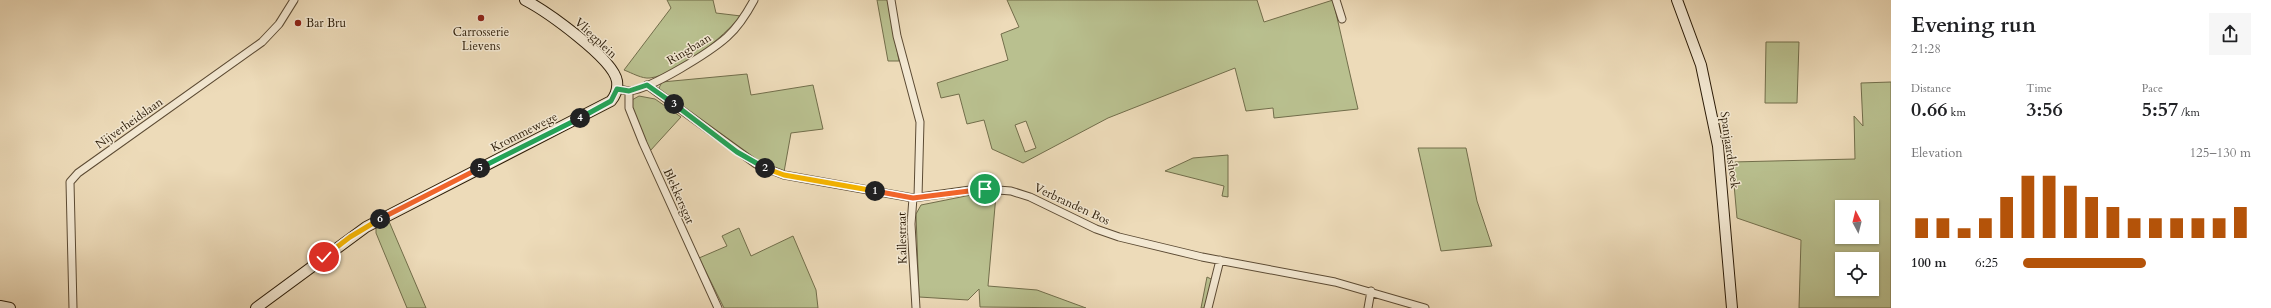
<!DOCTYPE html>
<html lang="en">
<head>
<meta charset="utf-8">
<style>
	body { margin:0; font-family:Cardo,serif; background:#f6f6f6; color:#202124; height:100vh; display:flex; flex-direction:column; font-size:15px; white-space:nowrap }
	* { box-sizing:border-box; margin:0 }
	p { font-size:13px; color:#757577 }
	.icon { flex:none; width:22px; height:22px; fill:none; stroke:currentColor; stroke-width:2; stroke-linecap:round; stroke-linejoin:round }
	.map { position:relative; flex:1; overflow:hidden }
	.details { display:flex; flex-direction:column; background:#fff; width:380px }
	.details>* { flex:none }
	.needle { width:26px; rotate:353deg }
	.buttons { position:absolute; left:1835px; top:200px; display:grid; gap:8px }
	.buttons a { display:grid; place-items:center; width:44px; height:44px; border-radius:0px; background:#fff; box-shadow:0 1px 3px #0004; font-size:20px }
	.pin { position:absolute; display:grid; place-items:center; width:34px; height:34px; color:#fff; margin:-17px; border:2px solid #fff; border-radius:50%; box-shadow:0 1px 4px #0007 }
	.km { position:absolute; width:20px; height:20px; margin:-10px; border-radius:50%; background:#222; color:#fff; font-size:11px; line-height:20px; text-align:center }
	.round { display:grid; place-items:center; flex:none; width:42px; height:42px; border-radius:0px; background:#f6f6f6 }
	.overview { display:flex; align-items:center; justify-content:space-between; height:68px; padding:0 20px }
	h1 { font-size:22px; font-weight:700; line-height:30px }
	.stats { display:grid; grid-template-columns:repeat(3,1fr); gap:6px; height:68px; padding:4px 20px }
	.stats div { display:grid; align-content:center }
	.stats b { font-size:20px; font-weight:700 }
	.stats small { font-size:11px; font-weight:400 }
	.stats p { font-size:11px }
	.chart { height:112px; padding:8px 20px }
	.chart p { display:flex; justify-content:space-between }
	.chart svg { width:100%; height:72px; margin-top:4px; stroke:#b45309; stroke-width:6 }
	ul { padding:0 20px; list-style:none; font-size:13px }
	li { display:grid; grid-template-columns:64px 48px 1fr; align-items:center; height:30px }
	li i { height:10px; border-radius:5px; background:#b45309 }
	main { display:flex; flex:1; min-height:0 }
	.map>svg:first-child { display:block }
	.green { fill:#b9c08f; stroke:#726e4b; fill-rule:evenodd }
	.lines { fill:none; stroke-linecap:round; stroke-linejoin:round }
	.street-casing { stroke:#5c4b34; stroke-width:9 }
	.secondary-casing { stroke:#2b1b07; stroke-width:12 }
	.street { stroke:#f3e8d2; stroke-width:7 }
	.secondary { stroke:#f3e8d2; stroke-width:10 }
	.split-1-casing { stroke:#fff; stroke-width:8 }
	.split-2-casing { stroke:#fff; stroke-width:8 }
	.split-3-casing { stroke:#fff; stroke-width:8 }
	.split-4-casing { stroke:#fff; stroke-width:8 }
	.split-5-casing { stroke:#fff; stroke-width:8 }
	.split-6-casing { stroke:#fff; stroke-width:8 }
	.split-7-casing { stroke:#fff; stroke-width:8 }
	.split-1 { stroke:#f0652b; stroke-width:5 }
	.split-2 { stroke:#f5b400; stroke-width:5 }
	.split-3 { stroke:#22a559; stroke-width:5 }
	.split-4 { stroke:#22a559; stroke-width:5 }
	.split-5 { stroke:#22a559; stroke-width:5 }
	.split-6 { stroke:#f0652b; stroke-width:5 }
	.split-7 { stroke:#f5b400; stroke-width:5 }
	.poi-dot { fill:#8f2418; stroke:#f3e8d2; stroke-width:1.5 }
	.labels { text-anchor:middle; stroke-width:3; stroke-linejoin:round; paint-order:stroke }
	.poi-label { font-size:12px; fill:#2b1b07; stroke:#f3e8d2; text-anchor:start }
	.street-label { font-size:12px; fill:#2b1b07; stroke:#f3e8d2 }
</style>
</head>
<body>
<main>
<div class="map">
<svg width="1891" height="308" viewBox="0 0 1891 308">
	<rect width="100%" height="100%" fill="#eddbb9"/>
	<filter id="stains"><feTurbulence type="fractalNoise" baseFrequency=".005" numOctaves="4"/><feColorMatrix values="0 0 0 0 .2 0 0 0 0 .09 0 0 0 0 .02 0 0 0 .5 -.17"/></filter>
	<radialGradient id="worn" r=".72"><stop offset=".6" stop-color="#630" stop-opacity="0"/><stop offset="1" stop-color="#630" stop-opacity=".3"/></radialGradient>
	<!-- green -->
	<path class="green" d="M667,0h46l3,13 25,3c-18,21 -62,58 -91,62 -8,1 -18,-5 -26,-8l47,-62z
		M877,0h11l11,61h-11z
		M1007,0h250l7,22 69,-22 25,109 -84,9 -1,-10 -27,3 -11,-43 -127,50 -85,45 -31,-14 -8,-29 -17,4 -8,-30 -18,4 -4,-15 71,-23 -7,-26 18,-7zM1026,121l10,27 -11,4 -10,-27z
		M1766,42h33l-2,61h-32z
		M747,74l4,21 62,-10 10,44 -32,4 -7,39 -27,-10 -95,-69 -3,-5 3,-6z
		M1891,82v226h-92l2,-68 -64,-22 -5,-56 123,-3 -1,-43 9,10 -2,-43zM1842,207h30v30h-30zM1842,259h30v30h-30z
		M639,96l16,3 26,18 -31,34 -21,-46 3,-5z
		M1418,148h48l11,53 15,45 -51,5z
		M1228,155v42l-6,-1 2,-10 -59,-15 28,-13z
		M971,195h25l-8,91 49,4 49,18 -106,-1 -1,-18 -11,11 -49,-3 -3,-83 5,-9z
		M388,219l38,89h-19l-31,-75v-6z
		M739,228l12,28 42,-20 23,54 2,18h-94l-25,-50 28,-12 -5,-10z
		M1207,277l6,3 -7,28h-5z"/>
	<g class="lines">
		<!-- street casing -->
		<g class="street-casing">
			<path id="street" d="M891,0l6,36 23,86 -2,75
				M1336,0l6,19
				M647,85l109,79 28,11 129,23 57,-8 15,-1 26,2 19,6 66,32 23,8 83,20 133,25 90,26
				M617,89c4,0 9,2 13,2 22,-3 79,-38 97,-54 11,-10 20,-24 27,-37
				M629,91v17l14,35 75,165
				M913,198l-2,26 5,84
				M73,308l-3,-126 8,-9 184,-131 17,-18 15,-24
				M1208,308l12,-48
				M1368,308l3,-17"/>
		</g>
		<!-- secondary casing -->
		<g class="secondary-casing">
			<path id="secondary" d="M1677,0l24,65 17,81 14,162
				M0,306l10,2
				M256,308l110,-81 245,-126c5,-6 7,-12 6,-20 -4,-23 -71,-70 -92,-81"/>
		</g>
		<!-- street -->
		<use href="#street" class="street"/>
		<!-- secondary -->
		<use href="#secondary" class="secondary"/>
	</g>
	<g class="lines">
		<!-- split-1 casing -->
		<g class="split-1-casing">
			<path id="split-1" d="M875,191l38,7 72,-9"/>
		</g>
		<!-- split-2 casing -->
		<g class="split-2-casing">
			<path id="split-2" d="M765,168l19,7 91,16"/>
		</g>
		<!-- split-3 casing -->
		<g class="split-3-casing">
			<path id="split-3" d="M674,104l63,48 28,16"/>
		</g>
		<!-- split-4 casing -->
		<g class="split-4-casing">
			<path id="split-4" d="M580,118l31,-17 6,-12 12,2 18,-6 27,19"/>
		</g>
		<!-- split-5 casing -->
		<g class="split-5-casing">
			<path id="split-5" d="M480,168l100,-50"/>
		</g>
		<!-- split-6 casing -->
		<g class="split-6-casing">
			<path id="split-6" d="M380,219l100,-51"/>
		</g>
		<!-- split-7 casing -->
		<g class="split-7-casing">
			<path id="split-7" d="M324,257l26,-20 30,-18"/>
		</g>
		<!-- split-1 -->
		<use href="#split-1" class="split-1"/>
		<!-- split-2 -->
		<use href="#split-2" class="split-2"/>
		<!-- split-3 -->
		<use href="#split-3" class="split-3"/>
		<!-- split-4 -->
		<use href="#split-4" class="split-4"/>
		<!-- split-5 -->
		<use href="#split-5" class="split-5"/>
		<!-- split-6 -->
		<use href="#split-6" class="split-6"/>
		<!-- split-7 -->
		<use href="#split-7" class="split-7"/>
	</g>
	<!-- markers -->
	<g class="poi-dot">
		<circle cx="481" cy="18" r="4"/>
		<circle cx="298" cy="23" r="4"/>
	</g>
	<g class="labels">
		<!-- poi labels -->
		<g class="poi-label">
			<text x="306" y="27">Bar Bru</text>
			<text x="481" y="36" text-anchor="middle">Carrosserie<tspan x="481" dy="14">Lievens</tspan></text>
		</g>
		<!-- street labels -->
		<g class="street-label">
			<text transform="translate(596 38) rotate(43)" y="4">Vliegplein</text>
			<text transform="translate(689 49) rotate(-31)" y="4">Ringbaan</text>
			<text transform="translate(129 123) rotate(-35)" y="4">Nijverheidslaan</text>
			<text transform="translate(524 132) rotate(-27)" y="4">Krommewege</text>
			<text transform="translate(1730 150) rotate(82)" y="4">Spanjaardshoek</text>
			<text transform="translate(679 196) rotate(66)" y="4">Blekkersgat</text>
			<text transform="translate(1072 204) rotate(25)" y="4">Verbranden Bos</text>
			<text transform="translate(902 238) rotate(-91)" y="4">Kallestraat</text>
		</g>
	</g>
	<rect width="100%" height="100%" filter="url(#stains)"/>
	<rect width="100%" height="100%" fill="url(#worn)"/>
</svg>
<div class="buttons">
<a><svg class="needle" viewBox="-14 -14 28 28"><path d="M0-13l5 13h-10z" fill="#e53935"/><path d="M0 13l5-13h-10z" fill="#757577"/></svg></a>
<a><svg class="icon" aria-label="locate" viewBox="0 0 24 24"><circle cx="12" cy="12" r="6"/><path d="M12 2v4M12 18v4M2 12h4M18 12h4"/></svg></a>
</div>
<div class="pin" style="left:985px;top:189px;background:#1e9e55"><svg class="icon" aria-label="arrive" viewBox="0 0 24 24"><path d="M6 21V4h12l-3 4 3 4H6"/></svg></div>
<div class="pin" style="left:324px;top:257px;background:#d93025"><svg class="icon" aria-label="check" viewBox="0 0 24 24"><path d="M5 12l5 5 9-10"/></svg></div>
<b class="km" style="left:875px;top:191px">1</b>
<b class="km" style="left:765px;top:168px">2</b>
<b class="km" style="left:674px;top:104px">3</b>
<b class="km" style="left:580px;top:118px">4</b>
<b class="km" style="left:480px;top:168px">5</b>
<b class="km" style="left:380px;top:219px">6</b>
</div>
<section class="details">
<div class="overview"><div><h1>Evening run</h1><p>21:28</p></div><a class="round"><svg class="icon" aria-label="share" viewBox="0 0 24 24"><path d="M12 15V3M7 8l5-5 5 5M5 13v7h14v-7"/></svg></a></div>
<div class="stats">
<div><p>Distance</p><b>0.66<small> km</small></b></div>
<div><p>Time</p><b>3:56</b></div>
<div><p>Pace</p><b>5:57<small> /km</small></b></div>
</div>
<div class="chart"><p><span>Elevation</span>125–130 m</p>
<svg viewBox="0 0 160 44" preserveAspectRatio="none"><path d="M5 44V32M15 44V32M25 44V38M35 44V32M45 44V19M55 44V6M65 44V6M75 44V12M85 44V19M95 44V25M105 44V32M115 44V32M125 44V32M135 44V32M145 44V32M155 44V25"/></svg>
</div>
<ul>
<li><b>100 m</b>6:25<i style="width:54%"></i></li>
</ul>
</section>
</main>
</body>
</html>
